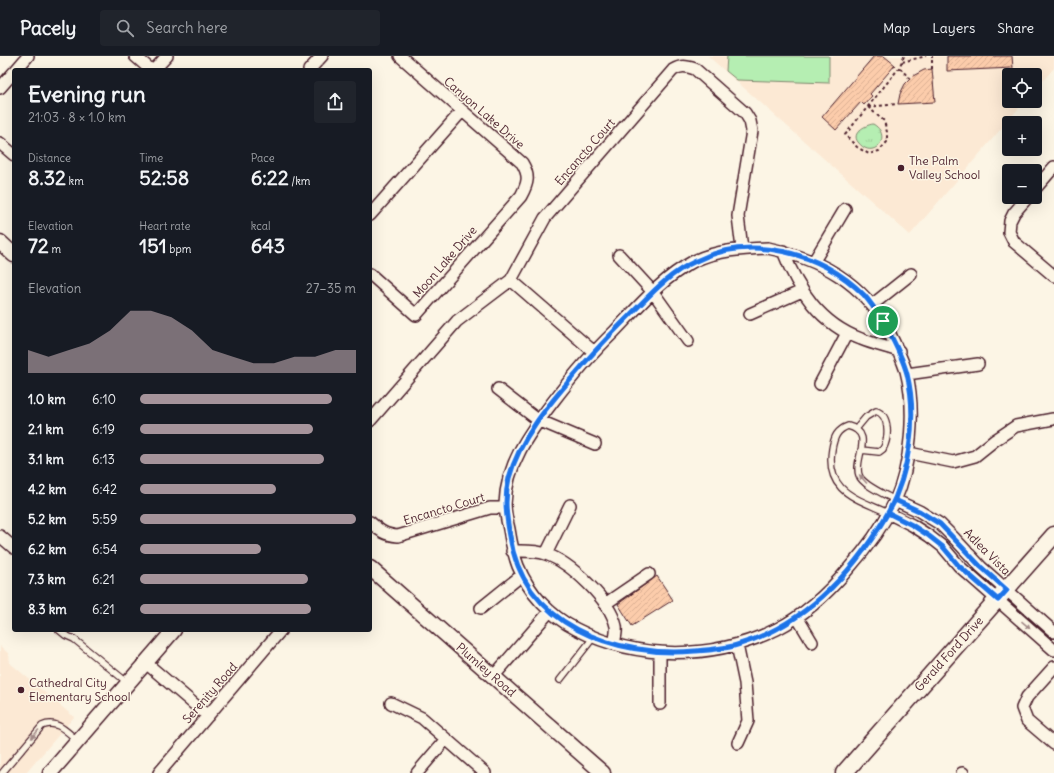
<!DOCTYPE html>
<html lang="en">
<head>
<meta charset="utf-8">
<style>
	body { margin:0; font-family:Delius,sans-serif; background:#20242c; color:#f1f3f6; height:100vh; display:flex; flex-direction:column; font-size:15px; white-space:nowrap }
	* { box-sizing:border-box; margin:0 }
	p { font-size:13px; color:#9ea1a6 }
	.icon { flex:none; width:22px; height:22px; fill:none; stroke:currentColor; stroke-width:2; stroke-linecap:round; stroke-linejoin:round }
	.map { position:relative; flex:1; overflow:hidden }
	.details { position:absolute; left:12px; top:12px; width:360px; height:564px; display:flex; flex-direction:column; background:#171b24; border-radius:4px; box-shadow:0 4px 16px #0002 }
	.details>* { flex:none }
	.tools { position:absolute; left:1002px; top:12px; display:grid; gap:8px }
	.tools a { display:grid; place-items:center; width:40px; height:40px; border-radius:4px; background:#171b24; box-shadow:0 4px 16px #0002; font-size:20px }
	.pin { position:absolute; display:grid; place-items:center; width:34px; height:34px; color:#fff; margin:-17px; border:2px solid #fff; border-radius:50%; box-shadow:0 1px 4px #0007 }
	.round { display:grid; place-items:center; flex:none; width:42px; height:42px; border-radius:4px; background:#20242c }
	.overview { display:flex; align-items:center; justify-content:space-between; height:68px; padding:0 16px }
	h1 { font-size:22px; font-weight:700; line-height:30px }
	.stats { display:grid; grid-template-columns:repeat(3,1fr); gap:6px; height:68px; padding:4px 16px }
	.stats div { display:grid; align-content:center }
	.stats b { font-size:20px; font-weight:700 }
	.stats small { font-size:11px; font-weight:400 }
	.stats p { font-size:11px }
	.chart { height:112px; padding:8px 16px }
	.chart p { display:flex; justify-content:space-between }
	.chart svg { width:100%; height:72px; margin-top:4px; fill:#a6949b; opacity:.7 }
	ul { padding:0 16px; list-style:none; font-size:13px }
	li { display:grid; grid-template-columns:64px 48px 1fr; align-items:center; height:30px }
	li i { height:10px; border-radius:5px; background:#a6949b }
	header { display:flex; align-items:center; gap:24px; box-sizing:border-box; height:56px; padding:0 20px; background:#171b24; border-bottom:1px solid #363941 }
	header strong { font-size:19px }
	nav { display:flex; gap:22px; margin-inline-start:auto; font-size:14px }
	.search { width:280px; height:36px; background:#20242c; display:flex; align-items:center; gap:10px; box-sizing:border-box; padding:0 14px; border-radius:4px; color:#9ea1a6; font-size:15px }
	.map>svg:first-child { display:block }
	.built { fill:#fce9d4 }
	.grass { fill:url(#grass-tufts); stroke:#80866e }
	.pitch { fill:#b5eeb2; stroke:#80866e }
	.building { fill:url(#building-hatch); stroke:#4a1f2b }
	.lines { fill:none; stroke-linecap:round; stroke-linejoin:round }
	.service-casing { stroke:#4a1f2b; stroke-width:8 }
	.minor-casing { stroke:#4a1f2b; stroke-width:14 }
	.tertiary-casing { stroke:#4a1f2b; stroke-width:17 }
	.secondary-casing { stroke:#4a1f2b; stroke-width:19 }
	.path { stroke:#4a1f2b; stroke-width:2; stroke-dasharray:3 3; stroke-linecap:butt }
	.service { stroke:#fcf5e5; stroke-width:5.5 }
	.minor { stroke:#fcf5e5; stroke-width:11 }
	.tertiary { stroke:#fcf5e5; stroke-width:14 }
	.secondary { stroke:#fcf5e5; stroke-width:16 }
	.oneway { fill:#a38a88 }
	.route-casing { stroke:#fff; stroke-width:8 }
	.route { stroke:#1a73e8; stroke-width:5 }
	.poi-dot { fill:#4a1f2b; stroke:#fcf5e5; stroke-width:1.5 }
	.labels { text-anchor:middle; stroke-width:3; stroke-linejoin:round; paint-order:stroke }
	.street-label { font-size:12px; fill:#4a1f2b; stroke:#fcf5e5 }
	.poi-label { font-size:12px; fill:#4a1f2b; stroke:#fcf5e5; text-anchor:start }
</style>
</head>
<body>
<header>
<strong>Pacely</strong>
<div class="search"><svg class="icon" aria-label="search" viewBox="0 0 24 24"><circle cx="10" cy="10" r="6"/><path d="M15 15l6 6"/></svg>Search here</div>
<nav><a>Map</a><a>Layers</a><a>Share</a></nav>
</header>
<div class="map">
<svg width="1054" height="717" viewBox="0 0 1054 717">
	<defs>
		<pattern id="grass-tufts" width="24" height="20" patternUnits="userSpaceOnUse"><rect width="24" height="20" fill="#b5eeb2"/><path d="M3 7l-1-3M5 7V3M7 7l1-3M15 17l-1-3M17 17v-4M19 17l1-3" fill="none" stroke="#9dcc99"/></pattern>
		<pattern id="building-hatch" width="6" height="6" patternUnits="userSpaceOnUse"><rect width="6" height="6" fill="#fcccab"/><path d="M-1 1l2-2M0 6l6-6M5 7l2-2" fill="none" stroke="#daaf93"/></pattern>
	</defs>
	<rect width="100%" height="100%" fill="#fcf5e5"/>
	<filter id="ink" filterUnits="userSpaceOnUse"><feTurbulence type="fractalNoise" baseFrequency=".025" numOctaves="2"/><feDisplacementMap in="SourceGraphic" scale="8" xChannelSelector="R" yChannelSelector="G"/><feConvolveMatrix kernelMatrix="1 2 1 2 8 2 1 2 1" color-interpolation-filters="sRGB"/></filter>
	<g filter="url(#ink)">
		<!-- built -->
		<path class="built" d="M708,0h346v12l-19,22v-15h-26v26h16l-115,134z
			M0,590l9,8 1,9 64,54 -48,56h-26z"/>
		<!-- grass -->
		<path class="grass" d="M873,68c21,12 0,38 -15,18 -7,-9 7,-17 15,-18z"/>
		<!-- pitch -->
		<path class="pitch" d="M727,0h102v27l-92,-3 -11,-9z"/>
		<!-- building -->
		<path class="building" d="M874,0h10l11,9 -25,29 2,2 -8,9 -3,-3 -25,28 -14,-13z
			M947,0h65l1,12 -66,3z
			M932,13l3,33 -37,2 2,-10 5,-10 8,-8 11,-6z
			M657,520l16,24 -41,26 -14,-22z"/>
		<g class="lines">
			<!-- service casing -->
			<g class="service-casing">
				<path id="service" d="M856,373l10,-12 10,-6c14,4 13,27 7,38l-4,3 -18,-2
					M888,457c-32,-15 -63,-21 -56,-64 2,-12 5,-19 16,-23 28,7 5,33 11,49 3,10 27,20 36,25
					M59,574l6,5 9,4 54,44
					M560,624l33,-42
					M2,717l40,-47c15,-7 25,6 36,15"/>
			</g>
			<!-- minor casing -->
			<g class="minor-casing">
				<path id="minor" d="M135,0l16,14
					M16,14l12,-14
					M154,14l13,-14
					M309,14l13,-14
					M0,32l14,-16
					M0,87l14,12
					M1035,133l19,-22
					M1028,141l-14,16 -4,8 -1,11 5,10 40,34
					M370,159l92,-104
					M768,192c52,11 95,34 120,82 7,14 13,26 18,41 10,38 5,94 -11,130 -12,25 -28,47 -46,67 -20,24 -44,47 -72,61 -62,31 -139,32 -201,0 -26,-13 -47,-36 -58,-63 -5,-13 -7,-24 -9,-37 -2,-8 -4,-16 -4,-25 1,-39 24,-71 47,-101 19,-25 39,-49 62,-71 24,-25 48,-54 80,-71 23,-11 48,-12 74,-13z
					M783,195c15,39 37,73 78,88 12,5 26,8 38,12
					M619,199l34,37 35,49
					M814,205l31,-52
					M370,218l46,41 105,-119c7,-13 9,-20 1,-33l-122,-107
					M511,224l83,72
					M872,249l39,-31
					M750,258l52,-23
					M907,318l71,-10
					M820,328l27,-51
					M498,333l40,31 57,24
					M370,365l87,-100 54,-41 34,-62 128,-148c8,-5 13,-4 22,-1l50,44 5,8 2,10 -14,85 4,33
					M909,397l44,9 22,-6 20,-16 21,-14 37,-7
					M895,444l24,11 21,13 15,15 26,28 73,65
					M888,457l24,12 17,11 14,11 16,19 95,84
					M370,466c10,9 15,13 28,14l92,-28h15
					M0,480l14,12
					M512,495c11,0 23,-1 34,3 25,9 64,46 70,72 1,5 -1,13 -2,18
					M546,498l24,-49
					M605,548l44,-30
					M481,552l41,-33
					M797,561l15,25
					M737,589l8,38 3,38 -10,22
					M660,596v52
					M146,607l62,53
					M1054,611l-27,30 -5,11 5,13 27,23
					M493,621l57,-66
					M391,647l31,15 63,55
					M159,717l122,-143
					M417,717l29,-34
					M962,717h1"/>
			</g>
			<!-- tertiary casing -->
			<g class="tertiary-casing">
				<path id="tertiary" d="M0,186l14,13
					M370,512l233,205
					M50,717l124,-143"/>
			</g>
			<!-- secondary casing -->
			<g class="secondary-casing">
				<path id="secondary" d="M844,717l210,-238"/>
			</g>
			<!-- path -->
			<path class="path" d="M902,6l24,-6
				M900,12l10,11
				M932,13v-13
				M868,51l16,14 3,11v10l-8,9 -10,3 -12,-7 -12,-12 54,-67 5,-12
				M868,51l30,-3"/>
			<!-- service -->
			<use href="#service" class="service"/>
			<!-- minor -->
			<use href="#minor" class="minor"/>
			<!-- tertiary -->
			<use href="#tertiary" class="tertiary"/>
			<!-- secondary -->
			<use href="#secondary" class="secondary"/>
		</g>
		<!-- one-way arrows -->
		<defs><path id="oneway-solid" d="M-6-.8H1V-3.2L6.5 0L1 3.2V.8H-6Z"/></defs>
		<g class="oneway">
			<use href="#oneway-solid" transform="translate(863 423) rotate(-131)"/>
			<use href="#oneway-solid" transform="translate(1026 569) rotate(41)"/>
			<use href="#oneway-solid" transform="translate(35 678) rotate(131)"/>
		</g>
	</g>
	<g class="lines" filter="url(#ink)">
		<!-- route casing -->
		<g class="route-casing">
			<path id="route" d="M883,265c-6,-9 -12,-18 -19,-26 -43,-43 -113,-61 -168,-34 -27,12 -46,34 -66,54 -17,17 -33,33 -48,51 -28,33 -61,68 -73,112 -5,20 -3,37 1,58 13,89 105,122 185,115 14,-1 29,-2 42,-6 73,-21 124,-81 158,-145l24,11 21,13 41,43 26,23 -9,10 -39,-34 -16,-19 -14,-11 -17,-11 -24,-12c21,-40 30,-95 19,-139 -5,-19 -15,-36 -24,-53"/>
		</g>
		<!-- route -->
		<use href="#route" class="route"/>
	</g>
	<!-- markers -->
	<g class="poi-dot">
		<circle cx="901" cy="112" r="4"/>
		<circle cx="21" cy="634" r="4"/>
	</g>
	<g class="labels">
		<!-- street labels -->
		<g class="street-label">
			<text transform="translate(484 57) rotate(41)" y="4">Canyon Lake Drive</text>
			<text transform="translate(585 96) rotate(-49)" y="4">Encancto Court</text>
			<text transform="translate(445 206) rotate(-49)" y="4">Moon Lake Drive</text>
			<text transform="translate(444 453) rotate(-17)" y="4">Encancto Court</text>
			<text transform="translate(987 496) rotate(45)" y="4">Adlea Vista</text>
			<text transform="translate(949 598) rotate(-48)" y="4">Gerald Ford Drive</text>
			<text transform="translate(486 614) rotate(41)" y="4">Plumley Road</text>
			<text transform="translate(210 637) rotate(-49)" y="4">Serenity Road</text>
		</g>
		<!-- poi labels -->
		<g class="poi-label">
			<text x="909" y="109">The Palm<tspan x="909" dy="14">Valley School</tspan></text>
			<text x="29" y="631">Cathedral City<tspan x="29" dy="14">Elementary School</tspan></text>
		</g>
	</g>
</svg>
<div class="tools">
<a><svg class="icon" aria-label="locate" viewBox="0 0 24 24"><circle cx="12" cy="12" r="6"/><path d="M12 2v4M12 18v4M2 12h4M18 12h4"/></svg></a>
<a>+</a>
<a>−</a>
</div>
<div class="pin" style="left:883px;top:265px;background:#1e9e55"><svg class="icon" aria-label="arrive" viewBox="0 0 24 24"><path d="M6 21V4h12l-3 4 3 4H6"/></svg></div>
<section class="details">
<div class="overview"><div><h1>Evening run</h1><p>21:03 · 8 × 1.0 km</p></div><a class="round"><svg class="icon" aria-label="share" viewBox="0 0 24 24"><path d="M12 15V3M7 8l5-5 5 5M5 13v7h14v-7"/></svg></a></div>
<div class="stats">
<div><p>Distance</p><b>8.32<small> km</small></b></div>
<div><p>Time</p><b>52:58</b></div>
<div><p>Pace</p><b>6:22<small> /km</small></b></div>
</div>
<div class="stats">
<div><p>Elevation</p><b>72<small> m</small></b></div>
<div><p>Heart rate</p><b>151<small> bpm</small></b></div>
<div><p>kcal</p><b>643</b></div>
</div>
<div class="chart"><p><span>Elevation</span>27–35 m</p>
<svg viewBox="0 0 160 44" preserveAspectRatio="none"><path d="M0 44V30L10 34L20 30L30 26L40 18L50 6L60 6L70 10L80 18L90 30L100 34L110 38L120 38L130 34L140 34L150 30L160 30V44z"/></svg>
</div>
<ul>
<li><b>1.0 km</b>6:10<i style="width:89%"></i></li>
<li><b>2.1 km</b>6:19<i style="width:80%"></i></li>
<li><b>3.1 km</b>6:13<i style="width:85%"></i></li>
<li><b>4.2 km</b>6:42<i style="width:63%"></i></li>
<li><b>5.2 km</b>5:59<i style="width:100%"></i></li>
<li><b>6.2 km</b>6:54<i style="width:56%"></i></li>
<li><b>7.3 km</b>6:21<i style="width:78%"></i></li>
<li><b>8.3 km</b>6:21<i style="width:79%"></i></li>
</ul>
</section>
</div>
</body>
</html>
